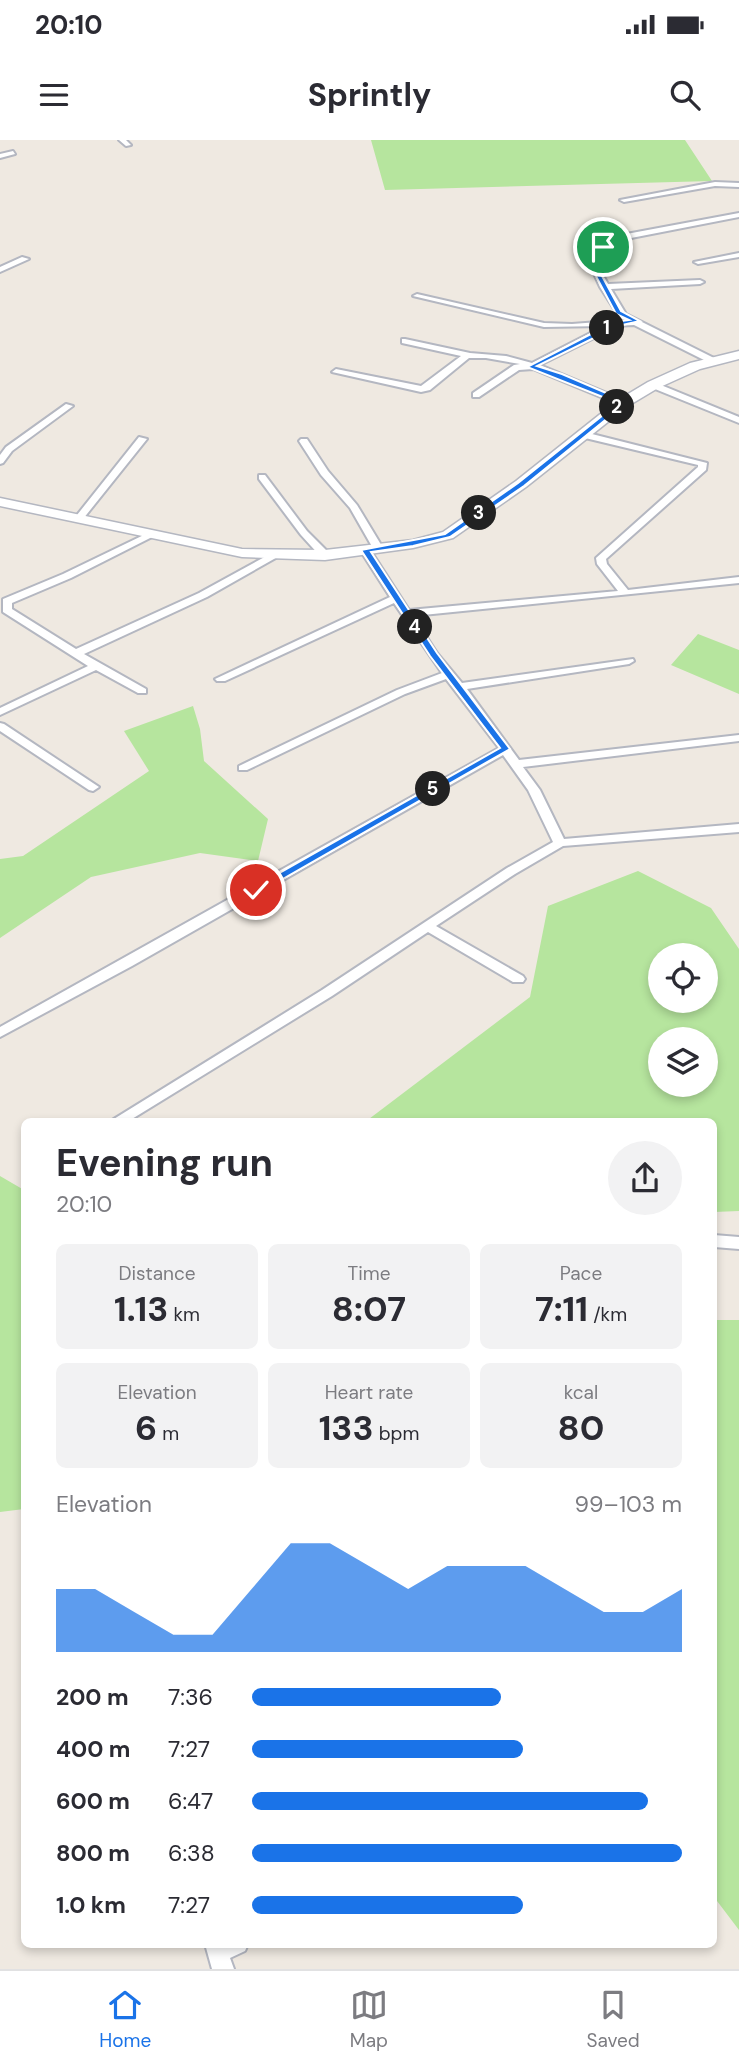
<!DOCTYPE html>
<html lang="en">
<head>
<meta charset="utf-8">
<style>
	body { margin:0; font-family:"DM Sans",sans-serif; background:#f2f2f3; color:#2b2b33; height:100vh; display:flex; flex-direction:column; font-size:26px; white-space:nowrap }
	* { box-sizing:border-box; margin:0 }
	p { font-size:23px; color:#7c7c81 }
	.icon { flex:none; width:38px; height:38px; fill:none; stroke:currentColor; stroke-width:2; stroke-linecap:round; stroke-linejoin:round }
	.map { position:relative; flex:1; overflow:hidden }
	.drawer { position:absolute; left:21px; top:978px; width:696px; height:830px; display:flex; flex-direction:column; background:#fff; border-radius:10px; box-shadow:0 4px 10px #0003 }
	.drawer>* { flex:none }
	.buttons { position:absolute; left:648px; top:803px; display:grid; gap:14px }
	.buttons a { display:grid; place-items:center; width:70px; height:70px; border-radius:50%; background:#fff; box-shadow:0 4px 10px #0003; font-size:35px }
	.pin { position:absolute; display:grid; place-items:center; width:60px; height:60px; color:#fff; margin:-30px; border:4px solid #fff; border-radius:50%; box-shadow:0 2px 7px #0007 }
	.km { position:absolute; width:35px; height:35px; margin:-18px; border-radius:50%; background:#222; color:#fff; font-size:19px; line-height:35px; text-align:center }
	.round { display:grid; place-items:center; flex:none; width:74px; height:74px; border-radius:37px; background:#f2f2f3 }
	.head { display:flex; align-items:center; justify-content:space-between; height:119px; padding:0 35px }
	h1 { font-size:38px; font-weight:700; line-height:52px }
	.figures { display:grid; grid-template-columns:repeat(3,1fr); gap:10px; height:119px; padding:7px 35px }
	.figures div { display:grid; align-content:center; border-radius:10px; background:#f2f2f3; text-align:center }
	.figures b { font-size:35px; font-weight:700 }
	.figures small { font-size:19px; font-weight:400 }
	.figures p { font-size:19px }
	.chart { height:196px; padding:14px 35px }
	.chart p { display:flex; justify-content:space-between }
	.chart svg { width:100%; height:126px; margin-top:7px; fill:#1a73e8; opacity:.7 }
	ul { padding:0 35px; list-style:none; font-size:23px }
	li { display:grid; grid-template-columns:112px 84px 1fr; align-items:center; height:52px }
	li i { height:18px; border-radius:9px; background:#1a73e8 }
	.status { display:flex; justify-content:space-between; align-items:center; height:49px; padding:0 35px; background:#fff; direction:ltr }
	.status svg { height:19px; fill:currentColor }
	header { display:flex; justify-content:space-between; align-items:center; height:91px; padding:0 35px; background:#fff; font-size:32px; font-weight:700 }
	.tabs { display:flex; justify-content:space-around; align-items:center; height:98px; border-top:2px solid #e1e1e2; background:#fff; font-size:19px; color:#7c7c81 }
	.tabs a { display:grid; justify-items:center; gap:4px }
	.tabs .on { color:#1a73e8 }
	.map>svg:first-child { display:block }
	.green { fill:#b6e59e; fill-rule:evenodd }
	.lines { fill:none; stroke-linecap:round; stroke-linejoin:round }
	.street-casing { stroke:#b4b7c1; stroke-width:4 }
	.secondary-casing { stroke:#b4b7c1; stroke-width:3 }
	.street { fill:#fff; fill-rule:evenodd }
	.secondary { fill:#fff; fill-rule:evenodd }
	.route { fill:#1a73e8; stroke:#fff; stroke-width:2 }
</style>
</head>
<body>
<div class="status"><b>20:10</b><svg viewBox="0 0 49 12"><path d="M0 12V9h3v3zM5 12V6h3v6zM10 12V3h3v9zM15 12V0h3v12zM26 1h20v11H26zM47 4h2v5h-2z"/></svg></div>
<header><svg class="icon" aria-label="menu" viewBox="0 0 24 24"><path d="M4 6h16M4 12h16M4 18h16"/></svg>Sprintly<svg class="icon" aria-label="search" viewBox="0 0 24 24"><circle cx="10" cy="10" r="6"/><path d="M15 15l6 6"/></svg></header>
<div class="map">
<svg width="739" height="1829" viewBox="0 0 739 1829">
	<rect width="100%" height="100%" fill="#efe9e1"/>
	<!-- green -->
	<path class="green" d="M371,0h314l27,41 -327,9z
		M698,494l41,16v44l-68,-29z
		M193,566l7,23 4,32 64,58 -10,42 -58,-8 -109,24 -91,61v-79l23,-3 126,-85 -25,-40z
		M638,731l73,37 28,41v262l-25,1v-90h-349l165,-125 18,-91zM660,816h45v45h-45zM660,900h45v45h-45z
		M0,1036l24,14v319l-24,3z
		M714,1180h25v610l-25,-33z"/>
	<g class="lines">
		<!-- street casing -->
		<g class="street-casing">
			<path id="street" d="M119,0h7l5,5 -5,1z
				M13,11l2,3 -15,4v-4z
				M715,42l24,1v4l-24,-1 -91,16 -4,-2z
				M739,73v4l-113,22 -10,4 -22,17 14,24 92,-4 4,2 -4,2 -89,5 15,25 90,45v4h-6l-76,-38 -22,1v3l-72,36 86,36v4h-6l-87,-36 -14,1 -40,27h-6v-4l41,-28 6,-1 -34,-6h-17l-39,32 -9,2 -89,-20 4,-3 85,17 40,-30 -59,-13v-4h3l65,14 36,3 26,7 72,-37 -60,1 -131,-31 4,-2 127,29 28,1 53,-4 -5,-2 -20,-31 -13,-29 23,-19 11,-4z
				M739,113v4l-41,7 -4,-2z
				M22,117l7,2 -29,13v-5z
				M650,243h6l83,34v6l-89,-36z
				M66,264l7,2 -61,45 -9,12 -3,1v-9l6,-8z
				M584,292l123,31 -1,7 -100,89 1,5 21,26 111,-13v6l-326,33 24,37 25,30 171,-24 1,2 -5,3 -162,25 52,71 220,-25v6l-216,26 17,23 24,49 175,-15v8l-176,14 -48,28 -79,52 87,50 2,3 -2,3h-10l-85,-50 -96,64 -205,126h-18l213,-132 185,-122 46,-26 -25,-52 -25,-35 -371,211 -132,71v-10l499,-279 -53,-69 -41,15 -158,76h-8v-4l158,-76 45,-17 -48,-70 -169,78h-8l-2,-2 175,-82 -30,-47 5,-3 4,1 40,62 209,-19 -21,-27 -1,-6 102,-91v-2l-117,-28 -2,-2z
				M139,297l8,2 -64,80h-6v-4z
				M301,299h6l21,32 29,34 26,43 -1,2h-8l-24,-42 -29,-33 -22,-34z
				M259,335h6l42,56 22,22v4h-8l-20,-22 -42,-56z
				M150,392l8,2 -87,44 -59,25v6l64,40 123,-56 73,-40 9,2 -74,42 -123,57 62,35v4h-8l-42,-23 -96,45v-7l88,-42 -85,-54v-13l60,-25z
				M0,583l4,1 95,63 -6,4 -4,-1 -89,-59z
				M714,1095l25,2v12l-25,-2z
				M205,1804h43l-3,7 -15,7 4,11h-22z"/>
		</g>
		<!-- secondary casing -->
		<g class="secondary-casing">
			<path id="secondary" d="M739,211v8l-39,10 -42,19 -30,18 -102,81 -73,51 -40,10 -88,12 -83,-3 -242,-51v-8l242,51 83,1 88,-10 30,-8 73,-51 102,-81 30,-18 42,-19z"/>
		</g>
		<!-- street -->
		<use href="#street" class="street"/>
		<!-- secondary -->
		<use href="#secondary" class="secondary"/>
	</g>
	<!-- route -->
	<path class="route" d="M601,106l5,1 -11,10v6l26,48 19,10 -22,5 -81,40 25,8 63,27v3l-101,82 -74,51 -37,9 -42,6 66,101 73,96 -250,143h-7v-4l247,-140 -70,-92 -69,-106 84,-16 73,-51 100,-80 -91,-36 87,-45 15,-2 -13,-6 -27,-51v-8z"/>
</svg>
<div class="buttons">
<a><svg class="icon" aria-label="locate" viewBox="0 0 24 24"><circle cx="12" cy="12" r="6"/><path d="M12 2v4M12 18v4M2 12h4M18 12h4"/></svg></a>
<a><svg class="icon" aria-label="layers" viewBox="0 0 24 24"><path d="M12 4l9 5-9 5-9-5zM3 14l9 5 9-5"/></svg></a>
</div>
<div class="pin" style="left:603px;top:107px;background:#1e9e55"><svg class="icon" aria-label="arrive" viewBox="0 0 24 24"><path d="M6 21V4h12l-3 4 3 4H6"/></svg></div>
<div class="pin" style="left:256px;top:750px;background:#d93025"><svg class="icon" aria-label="check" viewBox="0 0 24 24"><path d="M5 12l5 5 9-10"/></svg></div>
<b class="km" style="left:607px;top:188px">1</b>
<b class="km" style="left:617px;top:267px">2</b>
<b class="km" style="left:479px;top:373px">3</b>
<b class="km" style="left:415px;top:487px">4</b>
<b class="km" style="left:433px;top:649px">5</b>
<section class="drawer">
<div class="head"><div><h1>Evening run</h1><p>20:10</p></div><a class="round"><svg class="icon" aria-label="share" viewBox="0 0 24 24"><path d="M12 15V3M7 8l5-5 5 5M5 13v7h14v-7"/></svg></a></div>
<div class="figures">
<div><p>Distance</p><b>1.13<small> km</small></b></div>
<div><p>Time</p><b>8:07</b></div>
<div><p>Pace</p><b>7:11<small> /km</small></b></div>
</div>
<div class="figures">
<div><p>Elevation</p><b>6<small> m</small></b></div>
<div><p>Heart rate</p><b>133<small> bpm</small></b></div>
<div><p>kcal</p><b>80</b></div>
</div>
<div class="chart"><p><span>Elevation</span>99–103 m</p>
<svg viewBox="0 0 160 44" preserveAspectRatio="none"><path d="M0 44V22L10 22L20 30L30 38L40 38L50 22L60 6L70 6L80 14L90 22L100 14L110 14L120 14L130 22L140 30L150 30L160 22V44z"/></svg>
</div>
<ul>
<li><b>200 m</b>7:36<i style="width:58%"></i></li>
<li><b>400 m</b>7:27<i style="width:63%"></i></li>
<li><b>600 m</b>6:47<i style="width:92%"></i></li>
<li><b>800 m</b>6:38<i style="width:100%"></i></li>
<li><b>1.0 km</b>7:27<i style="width:63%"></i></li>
</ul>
</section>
</div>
<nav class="tabs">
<a class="on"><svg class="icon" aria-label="home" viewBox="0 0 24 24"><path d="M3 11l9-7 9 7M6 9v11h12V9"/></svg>Home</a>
<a><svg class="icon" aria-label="map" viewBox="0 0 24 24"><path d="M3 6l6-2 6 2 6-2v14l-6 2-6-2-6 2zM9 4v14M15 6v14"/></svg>Map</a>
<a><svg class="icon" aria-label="saved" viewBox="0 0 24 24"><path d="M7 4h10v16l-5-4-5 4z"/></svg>Saved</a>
</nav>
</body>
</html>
